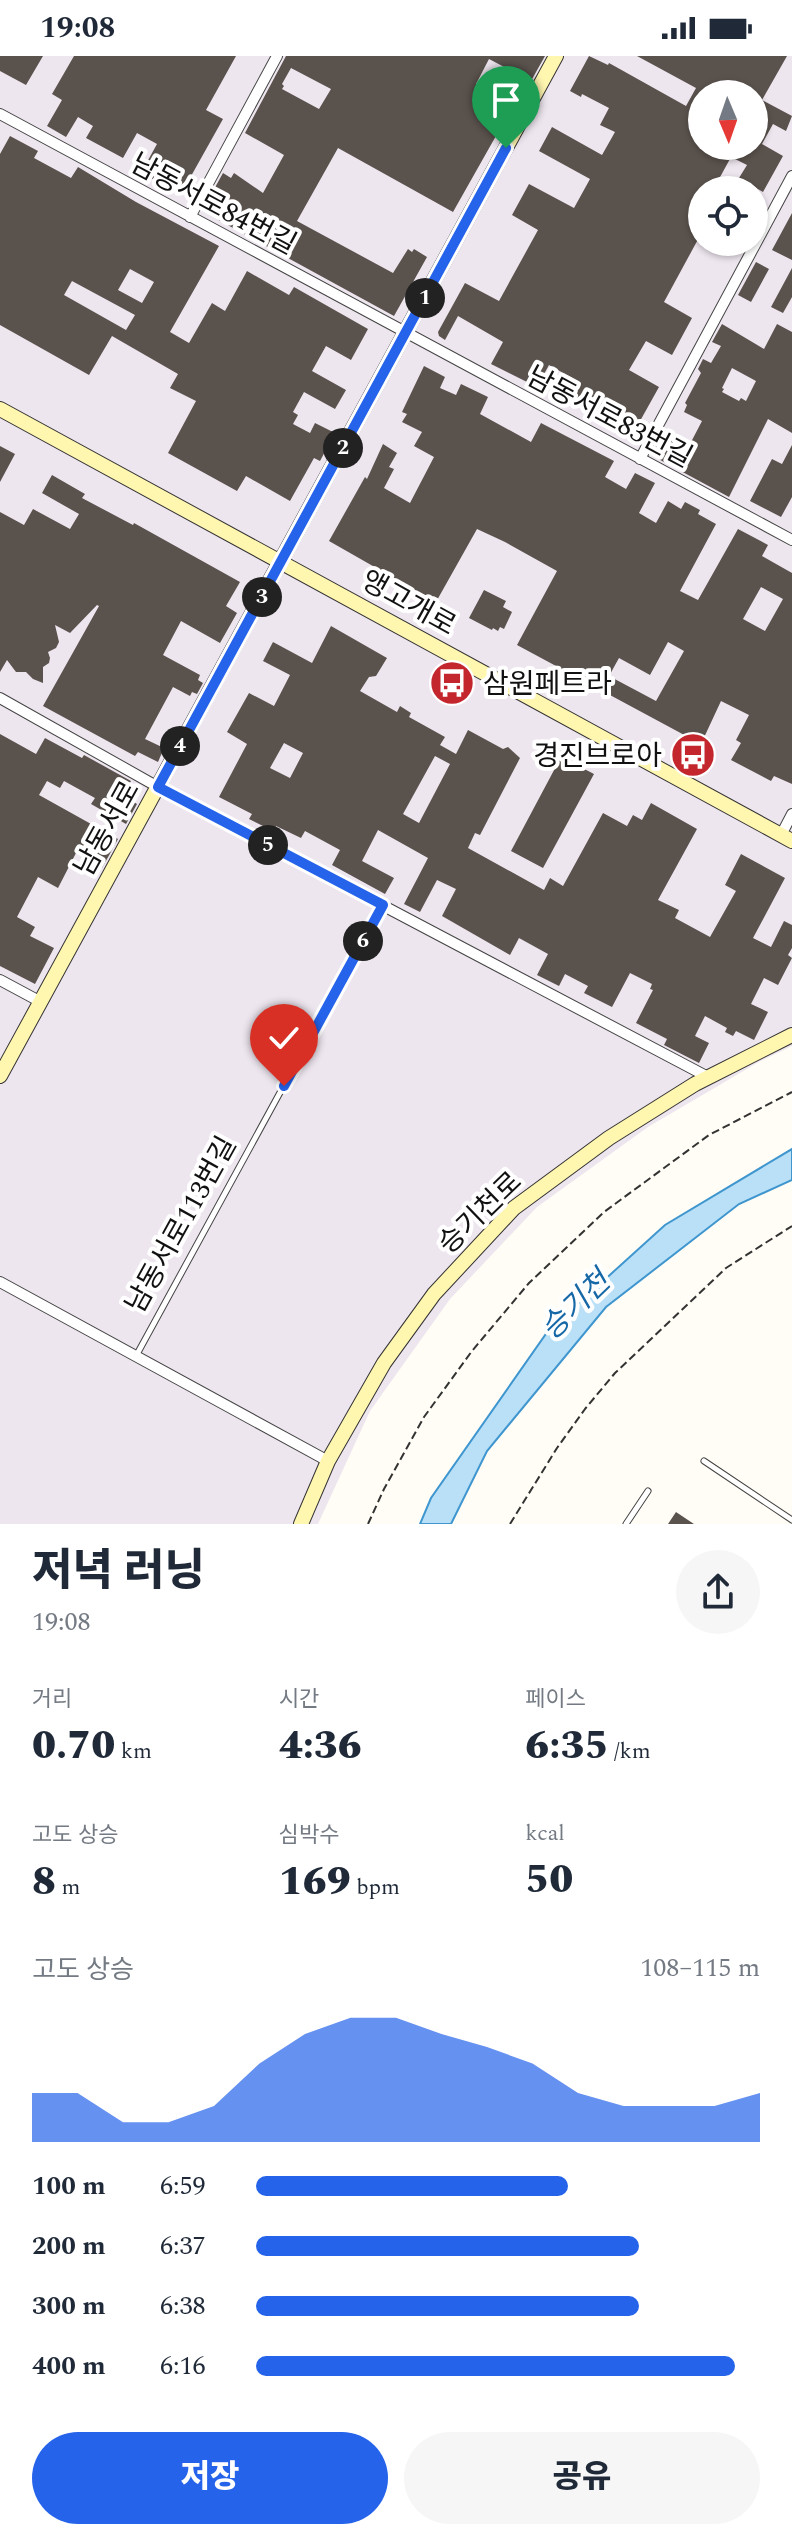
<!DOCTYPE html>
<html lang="ko">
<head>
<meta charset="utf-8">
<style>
	body { margin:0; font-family:Spectral,"Noto Sans KR",serif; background:#f6f6f7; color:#1f2937; height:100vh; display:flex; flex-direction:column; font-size:30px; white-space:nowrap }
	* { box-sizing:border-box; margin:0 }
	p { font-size:26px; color:#747a83 }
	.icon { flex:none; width:44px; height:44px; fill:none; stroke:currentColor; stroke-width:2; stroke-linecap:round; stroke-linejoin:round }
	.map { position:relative; height:1468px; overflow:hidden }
	.side { display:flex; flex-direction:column; background:#fff; flex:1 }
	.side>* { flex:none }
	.needle { width:52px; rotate:178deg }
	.tools { position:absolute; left:688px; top:24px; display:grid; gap:16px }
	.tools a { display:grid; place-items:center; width:80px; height:80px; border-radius:50%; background:#fff; box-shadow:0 2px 6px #0004; font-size:40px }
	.pin { position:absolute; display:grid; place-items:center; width:68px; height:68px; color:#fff; margin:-82px -34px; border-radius:50% 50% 50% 0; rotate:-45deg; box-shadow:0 0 8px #0007 }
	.pin .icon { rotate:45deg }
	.km { position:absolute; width:40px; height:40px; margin:-20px; border-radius:50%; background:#222; color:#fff; font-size:22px; line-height:40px; text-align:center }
	.round { display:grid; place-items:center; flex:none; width:84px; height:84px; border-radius:42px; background:#f6f6f7 }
	.overview { display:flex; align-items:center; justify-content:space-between; height:136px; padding:0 32px }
	h1 { font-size:44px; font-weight:800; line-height:60px }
	.metrics { display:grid; grid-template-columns:repeat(3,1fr); gap:12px; height:136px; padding:8px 32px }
	.metrics div { display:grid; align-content:center }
	.metrics b { font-size:40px; font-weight:800 }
	.metrics small { font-size:22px; font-weight:400 }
	.metrics p { font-size:22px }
	.chart { height:224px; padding:16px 32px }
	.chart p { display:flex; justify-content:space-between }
	.chart svg { width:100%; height:144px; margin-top:8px; fill:#2563eb; opacity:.7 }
	.cta { display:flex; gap:16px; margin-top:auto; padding:16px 32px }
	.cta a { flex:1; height:92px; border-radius:48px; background:#2563eb; color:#fff; font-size:32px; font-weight:800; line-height:92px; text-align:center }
	.cta a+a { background:#f6f6f7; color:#1f2937 }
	ul { padding:0 32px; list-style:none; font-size:26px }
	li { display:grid; grid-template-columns:128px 96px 1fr; align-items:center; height:60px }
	li i { height:20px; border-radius:10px; background:#2563eb }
	.status { display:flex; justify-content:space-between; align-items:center; height:56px; padding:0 40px; background:#fff; direction:ltr }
	.status svg { height:22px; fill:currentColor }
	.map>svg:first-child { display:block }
	.industrial { fill:#eee6ef; fill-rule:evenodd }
	.water { fill:#b9e0f7; stroke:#3f96cf; stroke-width:2 }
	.building { fill:#5a524d; fill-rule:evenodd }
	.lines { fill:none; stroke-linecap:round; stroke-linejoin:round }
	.lane-casing { stroke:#444; stroke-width:7 }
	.street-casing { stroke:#444; stroke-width:12 }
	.secondary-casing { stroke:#333; stroke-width:16 }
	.path { stroke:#333; stroke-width:2; stroke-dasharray:8 4; stroke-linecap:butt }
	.lane { stroke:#fff; stroke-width:5 }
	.street { stroke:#fff; stroke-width:10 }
	.secondary { stroke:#fff6b0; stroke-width:14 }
	.route-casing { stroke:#fff; stroke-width:16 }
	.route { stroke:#2563eb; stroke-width:10 }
	.labels { text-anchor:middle; stroke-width:8; stroke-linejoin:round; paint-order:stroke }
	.street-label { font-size:28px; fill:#111; stroke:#fff }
	.poi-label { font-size:28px; fill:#111; stroke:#fff; text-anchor:start }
	.water-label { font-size:30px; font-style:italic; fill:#1768a6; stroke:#fff }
</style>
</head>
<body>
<div class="status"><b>19:08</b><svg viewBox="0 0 49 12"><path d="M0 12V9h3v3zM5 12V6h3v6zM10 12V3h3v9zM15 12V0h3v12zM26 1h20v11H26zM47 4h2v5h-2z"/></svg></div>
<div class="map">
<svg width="792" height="1468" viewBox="0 0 792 1468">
	<rect width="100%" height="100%" fill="#fffdf5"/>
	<!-- industrial -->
	<path class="industrial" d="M0,0h792v990l-35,17 -109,64 -111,80 -87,92 -80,112 -52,113h-318zM702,38h52v52h-52zM702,134h52v52h-52z"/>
	<!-- water -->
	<path class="water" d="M792,1093v31l-53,24 -133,103 -119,144 -36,73h-31l11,-26 117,-167 117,-106z"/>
	<!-- building -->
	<path class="building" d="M0,0h43l-17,29 -26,-14z
		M74,0h162l-30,54 17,9 -42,75 -40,-21 16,-29 -20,-11 -14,25 -37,-20 7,-12 -15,-9 -12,20 -19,-11 15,-26 -10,-6z
		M286,0h259l-14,25 -42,-22 -13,25 41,22 -12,23 -4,-2 -48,85 -115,-64 -41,73 96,52 15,-24 4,3 2,-3 13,8 -33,59 -192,-105 21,-38 8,5 3,-5 29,20 21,-38 -39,-22zM291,12l40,21 -12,20 -37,-20 2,-3 -2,-2z
		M589,0l19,9 1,-2 77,43 10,-18 -59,-32h150l-25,44 30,16 -6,15 -13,-7 -11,20 21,12 -20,36 -24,-14 8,-13 -16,-8 -18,33h-11v42l-38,70 28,16 -20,37 -26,-14 -17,29 30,17 -24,43 -63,-31 9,-16 -32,-18 -12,22 -46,-23 12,-22 -45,-26 -13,24 -6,-4 -1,-4 27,-49 34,18 39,-71 -26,-15 17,-31 45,24 16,-29 -51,-28 13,-24 50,28 13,-23 -15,-7 9,-17 -27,-14 -1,3 -11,-6zM702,38h52v52h-52z
		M10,80l28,15 -4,7 37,20 7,-11 58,35 83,44 -49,86 19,11 23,-40 13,8 22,-40 42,24 5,-8 74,42 -17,31 -25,-14 -14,25 34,19 -11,19 -31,-17 -11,20 5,3 -5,9 17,9 5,-10 20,10 -15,28 -6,-3 -24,43 -44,-25 -9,15 -69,-38 28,-52 -26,-13 8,-14 -66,-38 -23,39 -89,-50v-171zM130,213l24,13 -12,21 -24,-13zM72,225l63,34 -9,15 -62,-35z
		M792,157v47l-20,-10z
		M756,206l13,7 -18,33 -13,-7z
		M792,212v29l-9,16 -12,-6z
		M722,268l42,25 13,-25 15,8v101l-24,-14 -39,78 -78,-42 14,-25 25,14 12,-23 -18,-9 3,-7 -2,-2 16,-30 -3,-4 5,-10 8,4 10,-17 -9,-4zM732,312l24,13 -10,20 -5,-3 -2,3 -17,-9 2,-3 -2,-1z
		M424,310l21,11 -5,11 16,7 5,-11 27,13 -8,17 51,28 10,-19 73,38 -9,16 21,12 9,-16 20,10 -16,30 17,10 12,-22 13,8 4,-7 15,8 -2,4 18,10 -36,67 18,9 40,-71 30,16 -6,11 30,17v211l-18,-8 -3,5 -40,-21 10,-17 -5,-3 13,-25 -28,-14 -20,43 -184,-99 40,-74 -52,-29 -28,-13 -41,73 -107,-61 36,-64 2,2 16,-35 14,9 -8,14 5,2 -10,19 26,15 24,-46 -20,-11 8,-14 -20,-10 5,-8 -5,-2zM761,531l22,12 -18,32 -22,-12zM668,586l16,9 -28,50 -47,-25 10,-18 31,17z
		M792,389v52l-11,20 -31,-16 22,-42 10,5z
		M0,390l15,8 -15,28z
		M52,419l33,19 -3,4 51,27 1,-2 106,59 -14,24 11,7 -17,30 -39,-22 -18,34 37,20 -2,5 5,3 -6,11 -5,-2 -2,4 -17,-9 -28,52 19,9 -6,14 -20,-10 -3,4 -92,-50 56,-100 -2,-1 -27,28 -15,-8 4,17 -3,6 -8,4 2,6 -1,5 -6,4v16l-10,-4 -7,-7h-10l-9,-12 -7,12v-160l24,13 9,-16 37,20 9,-15 -37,-21z
		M484,534l22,11 -3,6 9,5 -8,17 -4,-2 -2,4 -5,-3 -1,2 -23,-12z
		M331,570l56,32 -11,18 -7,1 -9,14 37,21 3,-6 11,7 -2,4 36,20 -5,8 16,9 12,-24 35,19 5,-2 12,11 -40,77 -5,-2 -7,15 49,27 27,15 6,-12 13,8 40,-73 24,13 6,-11 9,5 9,-17 46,26 -39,71 21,10 -4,8 35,19 26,-46 -11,-6 16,-31 44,24 -32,60 18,9 13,-26 8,4v23l-4,7 4,3 -14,27 -14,-7 -13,26 17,8 -14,28 -18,-9 -3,5 -8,-4 2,-4 -22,-12 -10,20 14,7 -10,20 -35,-18 3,-6 -31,-16 17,-33 -3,-1 2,-5 -22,-11 -18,34 -28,-14 4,-7 -23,-12 -6,12 -22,-11 11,-21 -29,-16 -9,17 -68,-39 14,-27 -19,-9 -17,32 -16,-8 24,-46 -50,-28 -16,31 32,17 -9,16 -53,-29 8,-15 -35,-19 -4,7 -25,-12 -3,5 -24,-12 3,-5 -33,-17 28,-53 -20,-12 22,-39 25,13 16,-31 -27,-14 10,-19 39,21zM284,687l19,10 -13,25 -20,-10zM435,700l15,8 -31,59 -16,-9z
		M0,678l36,20 9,-16 37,20 2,-3 47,26 -8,14 14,9 -11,20 -35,-20 4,-6 -31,-17 -4,7 -13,-7 -8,14 79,44 -16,29 -26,-15 -18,35 -20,-11 -21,40 18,10 -5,9 24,12 -19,36 -35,-18z
		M561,701l33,17 -51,94 -32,-17z
		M676,1456l18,12h-26z"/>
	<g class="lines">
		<!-- lane casing -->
		<g class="lane-casing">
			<path id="lane" d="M136,1300l246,-450
				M704,1405l88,59
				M626,1468l22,-33"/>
		</g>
		<!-- street casing -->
		<g class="street-casing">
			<path id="street" d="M0,58l792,426
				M190,161l87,-161
				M640,403l152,-283
				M0,642l158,89 550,290
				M781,779l11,-21
				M0,924l41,22
				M0,1226l328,179"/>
		</g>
		<!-- secondary casing -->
		<g class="secondary-casing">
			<path id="secondary" d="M0,353l792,432
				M0,1020l556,-1020
				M301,1468l27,-63 56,-98 50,-69 80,-86 95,-70 86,-54 97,-49"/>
		</g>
		<!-- path -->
		<path class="path" d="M368,1468l16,-35 40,-72 48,-66 57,-68 75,-71 105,-77 83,-43
			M510,1468l47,-76 28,-39 30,-36 111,-105 66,-42"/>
		<!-- lane -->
		<use href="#lane" class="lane"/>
		<!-- street -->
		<use href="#street" class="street"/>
		<!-- secondary -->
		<use href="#secondary" class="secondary"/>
	</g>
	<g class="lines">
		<!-- route casing -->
		<g class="route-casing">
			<path id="route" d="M284,1030l99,-181 -225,-118 348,-639"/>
		</g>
		<!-- route -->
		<use href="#route" class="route"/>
	</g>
	<!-- icons -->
	<defs>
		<g id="bus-disc" transform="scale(2.3)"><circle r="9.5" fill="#c4262e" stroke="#fff"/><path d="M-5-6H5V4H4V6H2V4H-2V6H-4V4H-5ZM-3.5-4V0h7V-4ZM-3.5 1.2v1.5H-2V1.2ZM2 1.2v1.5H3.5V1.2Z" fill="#fff"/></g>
	</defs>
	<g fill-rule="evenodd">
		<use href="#bus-disc" x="452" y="627"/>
		<use href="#bus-disc" x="693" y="699"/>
	</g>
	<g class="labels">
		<!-- street labels -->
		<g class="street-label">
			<text transform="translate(214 147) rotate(28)" y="10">남동서로84번길</text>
			<text transform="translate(610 360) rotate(28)" y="10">남동서로83번길</text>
			<text transform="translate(409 546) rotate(29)" y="10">앵고개로</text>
			<text transform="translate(106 772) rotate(-61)" y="10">남동서로</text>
			<text transform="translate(479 1156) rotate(-44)" y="10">승기천로</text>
			<text transform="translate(180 1168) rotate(-61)" y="10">남동서로113번길</text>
		</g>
		<!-- poi labels -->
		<g class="poi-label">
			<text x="483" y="637">삼원페트라</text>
			<text x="662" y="709" text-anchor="end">경진브로아</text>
		</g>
		<!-- water labels -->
		<g class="water-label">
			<text transform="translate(575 1249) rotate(-44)" y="10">승기천</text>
		</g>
	</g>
</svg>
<div class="tools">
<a><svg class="needle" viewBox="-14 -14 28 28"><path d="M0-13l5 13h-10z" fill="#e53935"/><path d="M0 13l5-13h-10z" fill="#747a83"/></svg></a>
<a><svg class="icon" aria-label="locate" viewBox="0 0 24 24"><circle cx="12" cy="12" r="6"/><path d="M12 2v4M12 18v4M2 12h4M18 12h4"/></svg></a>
</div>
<div class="pin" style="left:506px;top:92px;background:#1e9e55"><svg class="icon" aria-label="arrive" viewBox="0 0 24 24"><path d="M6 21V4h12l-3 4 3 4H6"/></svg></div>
<div class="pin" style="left:284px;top:1030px;background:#d93025"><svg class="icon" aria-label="check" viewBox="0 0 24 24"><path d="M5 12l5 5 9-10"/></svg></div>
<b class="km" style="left:425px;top:242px">1</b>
<b class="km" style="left:343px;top:392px">2</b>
<b class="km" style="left:262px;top:541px">3</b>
<b class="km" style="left:180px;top:690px">4</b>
<b class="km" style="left:268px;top:789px">5</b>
<b class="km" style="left:363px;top:885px">6</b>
</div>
<section class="side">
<div class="overview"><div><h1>저녁 러닝</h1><p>19:08</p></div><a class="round"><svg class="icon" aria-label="share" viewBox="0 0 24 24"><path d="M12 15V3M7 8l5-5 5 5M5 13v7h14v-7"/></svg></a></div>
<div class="metrics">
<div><p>거리</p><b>0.70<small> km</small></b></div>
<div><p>시간</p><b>4:36</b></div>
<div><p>페이스</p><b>6:35<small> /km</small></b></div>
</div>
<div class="metrics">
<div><p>고도 상승</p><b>8<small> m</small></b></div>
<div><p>심박수</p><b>169<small> bpm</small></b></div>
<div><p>kcal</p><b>50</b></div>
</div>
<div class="chart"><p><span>고도 상승</span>108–115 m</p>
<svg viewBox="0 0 160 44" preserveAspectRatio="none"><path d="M0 44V29L10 29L20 38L30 38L40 33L50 20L60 11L70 6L80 6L90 11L100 15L110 20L120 29L130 33L140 33L150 33L160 29V44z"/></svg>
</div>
<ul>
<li><b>100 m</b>6:59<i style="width:62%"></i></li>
<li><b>200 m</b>6:37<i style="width:76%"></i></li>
<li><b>300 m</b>6:38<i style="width:76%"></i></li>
<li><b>400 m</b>6:16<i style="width:95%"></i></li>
</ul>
<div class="cta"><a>저장</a><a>공유</a></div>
</section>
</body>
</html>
